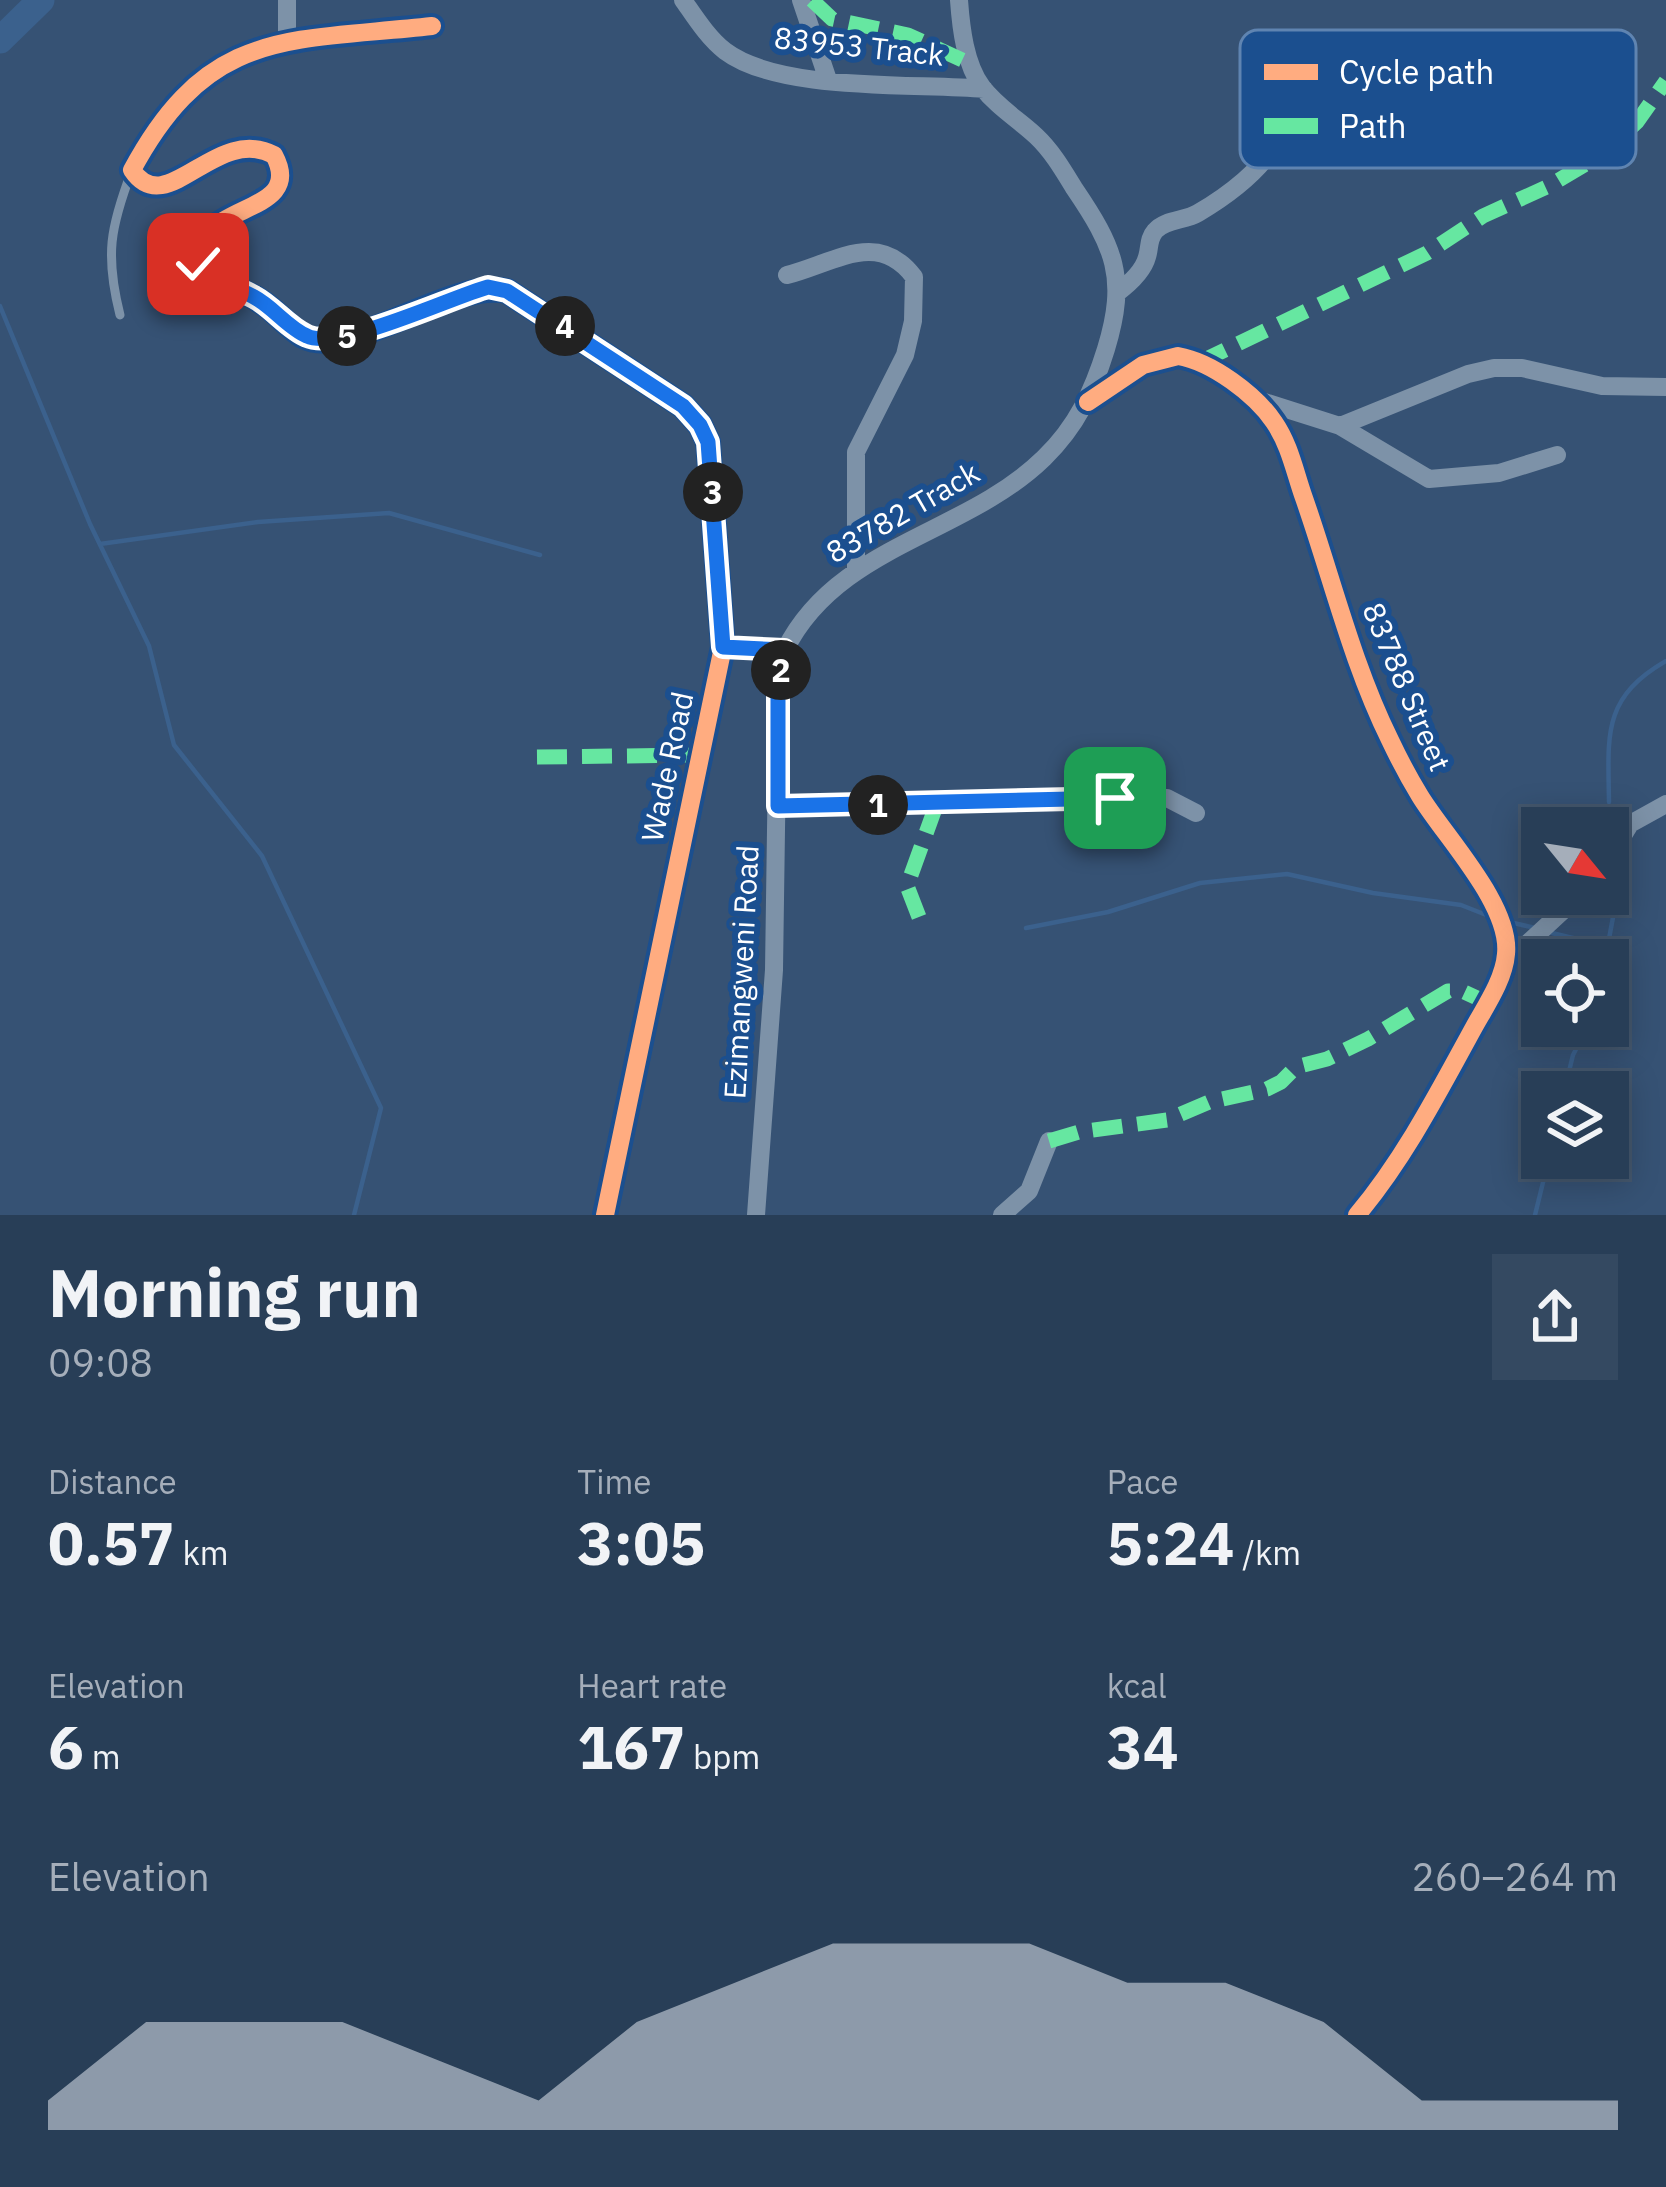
<!DOCTYPE html>
<html lang="en">
<head>
<meta charset="utf-8">
<style>
	body { margin:0; font-family:"IBM Plex Sans",sans-serif; background:#344961; color:#f1f3f6; height:100vh; display:flex; flex-direction:column; font-size:45px; white-space:nowrap }
	* { box-sizing:border-box; margin:0 }
	p { font-size:39px; color:#a5aeba }
	.icon { flex:none; width:66px; height:66px; fill:none; stroke:currentColor; stroke-width:2; stroke-linecap:round; stroke-linejoin:round }
	.map { position:relative; height:1215px; overflow:hidden }
	.sheet { display:flex; flex-direction:column; background:#283e57; flex:1 }
	.sheet>* { flex:none }
	.needle { width:78px; rotate:120deg }
	.controls { position:absolute; left:1521px; top:807px; display:grid; gap:24px }
	.controls a { display:grid; place-items:center; width:108px; height:108px; border-radius:0px; background:#283e57; box-shadow:0 6px 30px #0003,0 0 0 3px #44576d; font-size:60px }
	.pin { position:absolute; display:grid; place-items:center; width:102px; height:102px; color:#fff; margin:-51px; border-radius:24px; box-shadow:0 6px 18px #0006 }
	.km { position:absolute; width:60px; height:60px; margin:-30px; border-radius:50%; background:#222; color:#fff; font-size:33px; line-height:60px; text-align:center }
	.round { display:grid; place-items:center; flex:none; width:126px; height:126px; border-radius:0px; background:#344961 }
	.summary { display:flex; align-items:center; justify-content:space-between; height:204px; padding:0 48px }
	h1 { font-size:66px; font-weight:700; line-height:90px }
	.metrics { display:grid; grid-template-columns:repeat(3,1fr); gap:18px; height:204px; padding:12px 48px }
	.metrics div { display:grid; align-content:center }
	.metrics b { font-size:60px; font-weight:700 }
	.metrics small { font-size:33px; font-weight:400 }
	.metrics p { font-size:33px }
	.chart { height:336px; padding:24px 48px }
	.chart p { display:flex; justify-content:space-between }
	.chart svg { width:100%; height:216px; margin-top:12px; fill:#b9c2ce; opacity:.7 }
	.map>svg:first-child { display:block }
	.lines { fill:none; stroke-linecap:round; stroke-linejoin:round }
	.stream { stroke:#3b618d; stroke-width:4.5 }
	.river { stroke:#3b618d; stroke-width:27 }
	.lane { stroke:#7d92a8; stroke-width:9 }
	.street { stroke:#7d92a8; stroke-width:18 }
	.quiet { stroke:#66e7a1; stroke-width:15; stroke-dasharray:30 15; stroke-linecap:butt }
	.cycleway-casing { stroke:#1b4f8f; stroke-width:26 }
	.cycleway { stroke:#ffac80; stroke-width:18 }
	.route-casing { stroke:#fff; stroke-width:24 }
	.route { stroke:#1a73e8; stroke-width:15 }
	.labels { text-anchor:middle; stroke-width:12; stroke-linejoin:round; paint-order:stroke }
	.street-label { font-size:30px; fill:#fff; stroke:#1b4f8f }
	.key { fill:#1b4f8f; stroke:#5f84b1; stroke-width:3 }
	.key-label { font-size:33px; fill:#fff }
</style>
</head>
<body>
<div class="map">
<svg width="1666" height="1215" viewBox="0 0 1666 1215">
	<rect width="100%" height="100%" fill="#365274"/>
	<g class="lines">
		<!-- stream -->
		<path class="stream" d="M0,306l90,218 59,122 25,99 88,111 119,252 -27,107
			M100,544l158,-22 131,-9 151,42
			M1609,802c-1,-67 -7,-104 57,-141
			M1505,921l30,7
			M1026,928l82,-16 92,-29 87,-9 86,19 88,12 33,13
			M1552,933l54,13
			M1605,960l21,-112
			M1564,1092l9,-37 15,-29
			M1535,1215l14,-57"/>
		<!-- river -->
		<path class="river" d="M0,40l41,-40"/>
		<!-- lane -->
		<path class="lane" d="M120,315c-15,-60 -10,-87 12,-145"/>
		<!-- street -->
		<path class="street" d="M683,0c12,17 25,38 42,51 54,41 190,32 259,38
			M801,0l27,80
			M432,26c-144,16 -223,1 -300,144 35,52 83,-46 142,-15 34,63 -83,45 -76,109 13,21 42,23 62,37 15,9 28,26 43,35 47,25 145,-57 204,-45l176,115 17,19 8,17 15,205 -118,568
			M287,42v-42
			M787,275c47,-12 91,-46 127,2l-1,44 -8,34 -49,97v117
			M1117,293c12,-9 26,-21 30,-36 3,-9 1,-18 8,-26 10,-12 30,-10 43,-18 68,-40 105,-85 98,-167
			M1255,399l85,27 89,53 70,-6 58,-18
			M1088,402l55,-37 35,-9c34,6 77,38 96,66 16,23 21,51 30,76 28,80 48,165 86,242 9,19 19,38 30,56 25,41 91,109 86,158 -2,26 -21,53 -33,75 -35,64 -69,130 -116,186
			M1340,426l128,-52 26,-6h28l80,18 64,1
			M723,647l62,3 -7,40 -4,280 -18,245
			M785,650c52,-105 180,-115 259,-192 33,-32 49,-67 62,-109 22,-72 8,-102 -32,-161 -11,-18 -22,-37 -38,-52 -17,-16 -39,-29 -54,-49 -17,-23 -21,-59 -23,-87
			M778,806l389,-8 29,15
			M1608,860l22,-36 36,-20
			M1507,955l21,-12 53,-49
			M1002,1215l27,-24 20,-50"/>
		<!-- quiet -->
		<path class="quiet" d="M812,0l20,19 76,16 63,29
			M1198,363l229,-110 56,-37 66,-30 50,-30 38,-34 29,-41
			M537,757l164,-2
			M919,917l-12,-31 30,-83
			M1049,1141l30,-9 88,-12 42,-18 58,-13 14,-7 15,-15 31,-8 41,-20 80,-48h14l26,12"/>
		<!-- cycleway casing -->
		<g class="cycleway-casing">
			<path id="cycleway" d="M432,26c-144,16 -223,1 -300,144 35,52 83,-46 142,-15 34,63 -83,45 -76,109 13,21 42,23 62,37 15,9 28,26 43,35 47,25 145,-57 204,-45l176,115 17,19 8,17 15,205 -118,568
				M1088,402l55,-37 35,-9c34,6 77,38 96,66 16,23 21,51 30,76 28,80 48,165 86,242 9,19 19,38 30,56 25,41 91,109 86,158 -2,26 -21,53 -33,75 -35,64 -69,130 -116,186"/>
		</g>
		<!-- cycleway -->
		<use href="#cycleway" class="cycleway"/>
	</g>
	<g class="lines">
		<!-- route casing -->
		<g class="route-casing">
			<path id="route" d="M198,264c12,20 36,21 56,33 19,10 34,31 53,39 32,15 142,-38 181,-49l19,4 176,115 17,19 8,17 15,205 61,3 -6,40v116l337,-8"/>
		</g>
		<!-- route -->
		<use href="#route" class="route"/>
	</g>
	<g class="labels">
		<!-- street labels -->
		<g class="street-label">
			<text transform="translate(859 47) rotate(6)" y="10">83953 Track</text>
			<text transform="translate(903 513) rotate(-30)" y="10">83782 Track</text>
			<text transform="translate(1406 687) rotate(67)" y="10">83788 Street</text>
			<text transform="translate(668 767) rotate(-78)" y="10">Wade Road</text>
			<text transform="translate(742 972) rotate(-87)" y="10">Ezimangweni Road</text>
		</g>
	</g>
	<!-- legend -->
	<rect x="1240" y="30" width="396" height="138" rx="18" class="key"/>
	<rect x="1264" y="64" width="54" height="16" fill="#ffac80"/>
	<rect x="1264" y="118" width="54" height="16" fill="#66e7a1"/>
	<g class="key-label">
		<text x="1339" y="84">Cycle path</text>
		<text x="1339" y="138">Path</text>
	</g>
</svg>
<div class="controls">
<a><svg class="needle" viewBox="-14 -14 28 28"><path d="M0-13l5 13h-10z" fill="#e53935"/><path d="M0 13l5-13h-10z" fill="#a5aeba"/></svg></a>
<a><svg class="icon" aria-label="locate" viewBox="0 0 24 24"><circle cx="12" cy="12" r="6"/><path d="M12 2v4M12 18v4M2 12h4M18 12h4"/></svg></a>
<a><svg class="icon" aria-label="layers" viewBox="0 0 24 24"><path d="M12 4l9 5-9 5-9-5zM3 14l9 5 9-5"/></svg></a>
</div>
<div class="pin" style="left:1115px;top:798px;background:#1e9e55"><svg class="icon" aria-label="arrive" viewBox="0 0 24 24"><path d="M6 21V4h12l-3 4 3 4H6"/></svg></div>
<div class="pin" style="left:198px;top:264px;background:#d93025"><svg class="icon" aria-label="check" viewBox="0 0 24 24"><path d="M5 12l5 5 9-10"/></svg></div>
<b class="km" style="left:878px;top:805px">1</b>
<b class="km" style="left:781px;top:670px">2</b>
<b class="km" style="left:713px;top:492px">3</b>
<b class="km" style="left:565px;top:326px">4</b>
<b class="km" style="left:347px;top:336px">5</b>
</div>
<section class="sheet">
<div class="summary"><div><h1>Morning run</h1><p>09:08</p></div><a class="round"><svg class="icon" aria-label="share" viewBox="0 0 24 24"><path d="M12 15V3M7 8l5-5 5 5M5 13v7h14v-7"/></svg></a></div>
<div class="metrics">
<div><p>Distance</p><b>0.57<small> km</small></b></div>
<div><p>Time</p><b>3:05</b></div>
<div><p>Pace</p><b>5:24<small> /km</small></b></div>
</div>
<div class="metrics">
<div><p>Elevation</p><b>6<small> m</small></b></div>
<div><p>Heart rate</p><b>167<small> bpm</small></b></div>
<div><p>kcal</p><b>34</b></div>
</div>
<div class="chart"><p><span>Elevation</span>260–264 m</p>
<svg viewBox="0 0 160 44" preserveAspectRatio="none"><path d="M0 44V38L10 22L20 22L30 22L40 30L50 38L60 22L70 14L80 6L90 6L100 6L110 14L120 14L130 22L140 38L150 38L160 38V44z"/></svg>
</div>
</section>
</body>
</html>
